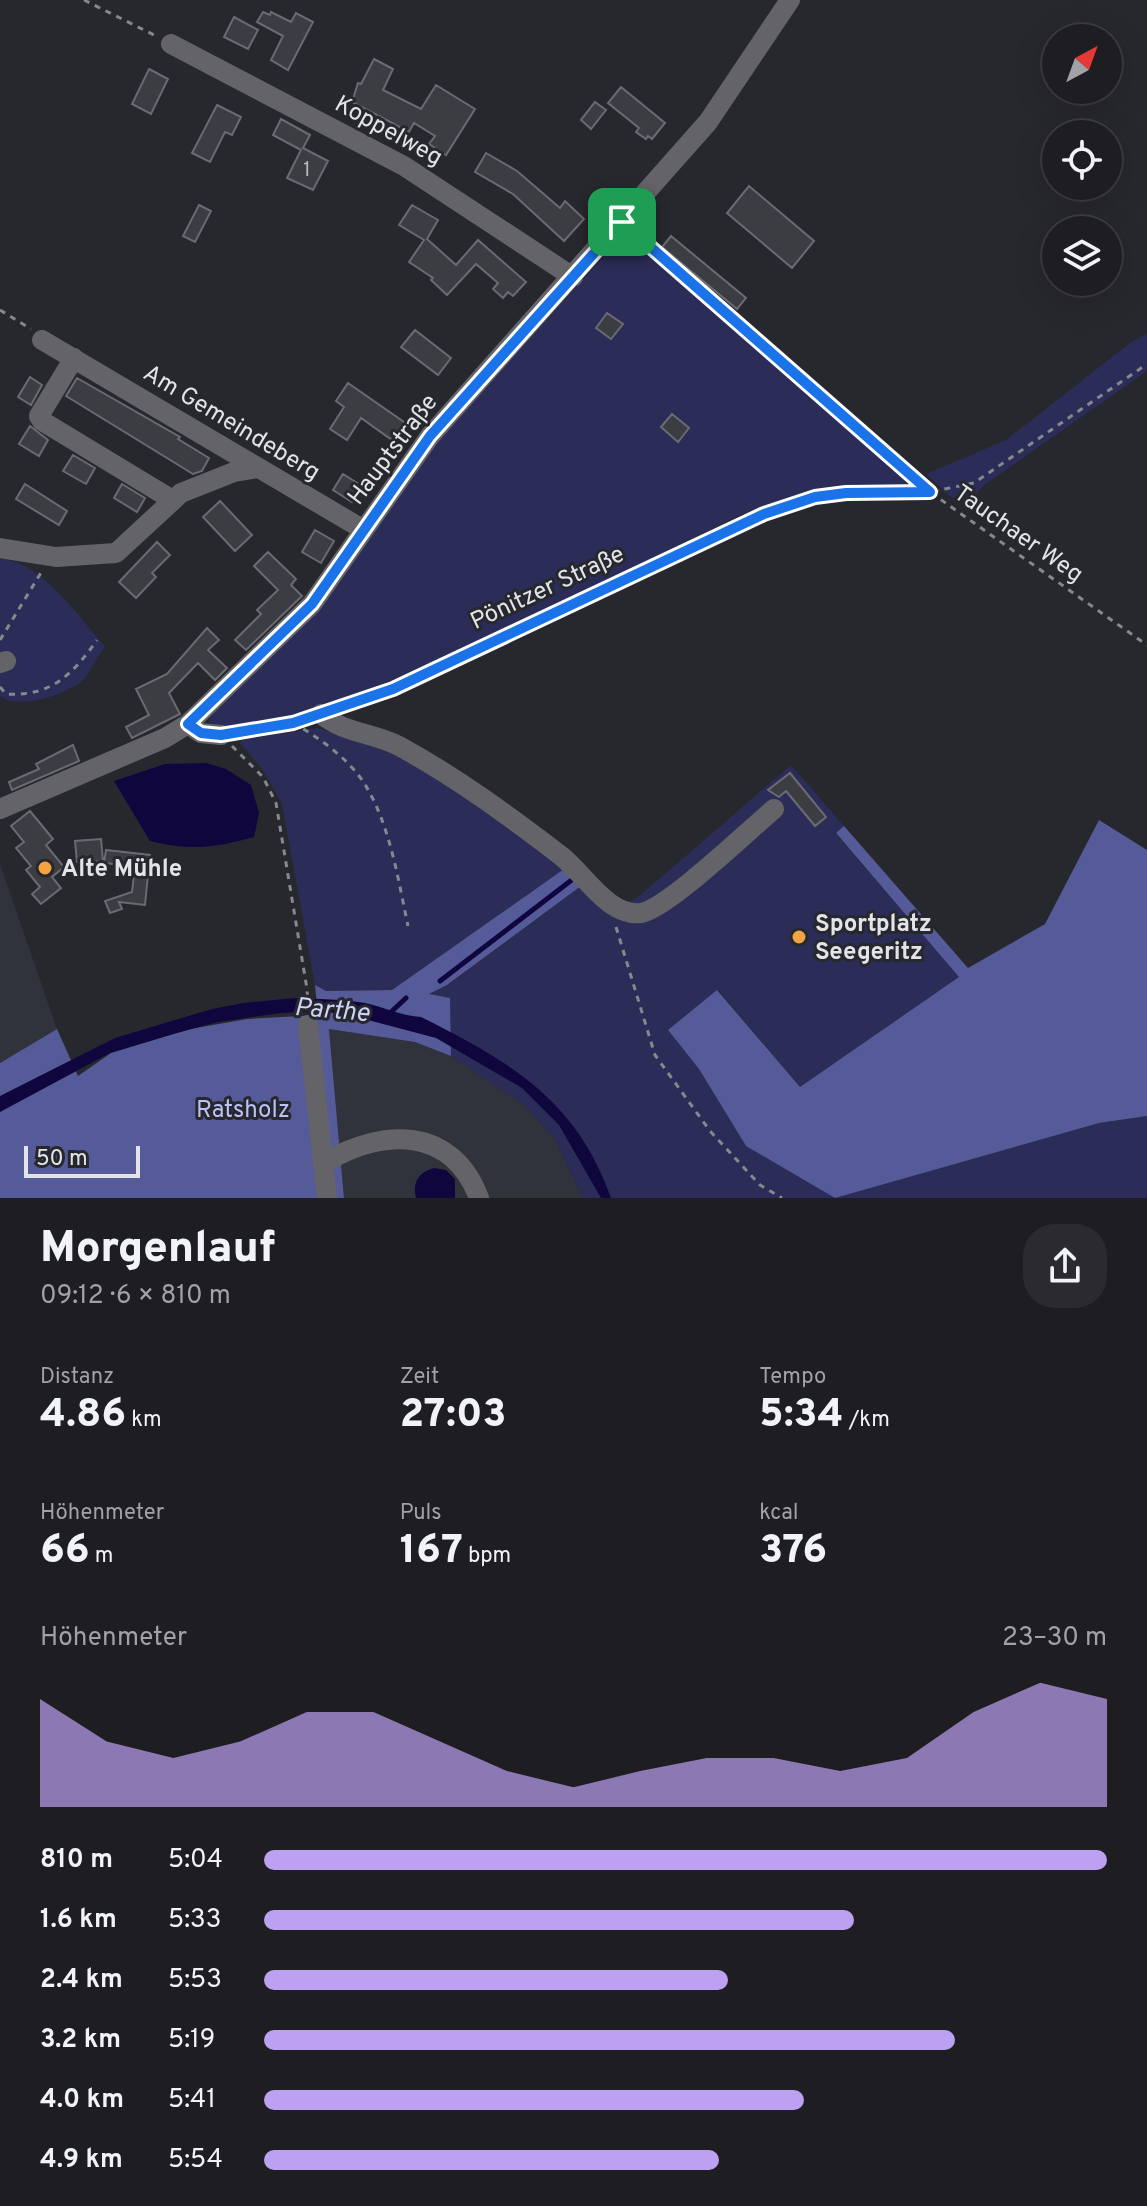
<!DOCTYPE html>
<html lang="de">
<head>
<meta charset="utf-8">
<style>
	body { margin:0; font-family:Overpass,sans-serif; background:#2a2a2f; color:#f1f3f6; height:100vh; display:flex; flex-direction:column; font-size:30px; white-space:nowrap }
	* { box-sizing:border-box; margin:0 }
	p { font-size:26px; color:#a0a2a5 }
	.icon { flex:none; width:44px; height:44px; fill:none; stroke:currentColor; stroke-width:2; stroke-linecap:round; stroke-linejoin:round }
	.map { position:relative; height:1198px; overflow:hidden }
	.details { display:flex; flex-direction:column; background:#1d1d22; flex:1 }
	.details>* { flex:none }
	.needle { width:52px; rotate:41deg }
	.buttons { position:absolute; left:1042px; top:24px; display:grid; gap:16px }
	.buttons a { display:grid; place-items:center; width:80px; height:80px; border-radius:50%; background:#1d1d22; box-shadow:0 8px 32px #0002,0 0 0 2px #3b3b40; font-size:40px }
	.scale { position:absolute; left:24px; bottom:20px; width:116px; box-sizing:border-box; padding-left:8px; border:4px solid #e3e4e8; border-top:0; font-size:22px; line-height:28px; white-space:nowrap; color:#e3e4e8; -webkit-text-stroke:6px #27272e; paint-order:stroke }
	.pin { position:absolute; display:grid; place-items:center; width:68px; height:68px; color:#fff; margin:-34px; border-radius:16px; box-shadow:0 4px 12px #0006 }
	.round { display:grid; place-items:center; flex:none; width:84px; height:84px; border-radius:32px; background:#2a2a2f }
	.headline { display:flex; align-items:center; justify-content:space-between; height:136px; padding:0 40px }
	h1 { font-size:44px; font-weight:800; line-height:60px }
	.stats { display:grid; grid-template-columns:repeat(3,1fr); gap:12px; height:136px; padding:8px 40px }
	.stats div { display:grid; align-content:center }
	.stats b { font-size:40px; font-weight:800 }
	.stats small { font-size:22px; font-weight:400 }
	.stats p { font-size:22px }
	.chart { height:224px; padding:16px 40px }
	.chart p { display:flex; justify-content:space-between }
	.chart svg { width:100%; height:144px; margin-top:8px; fill:#bca0f2; opacity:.7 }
	ul { padding:0 40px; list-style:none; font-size:26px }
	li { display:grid; grid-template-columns:128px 96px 1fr; align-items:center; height:60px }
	li i { height:20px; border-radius:10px; background:#bca0f2 }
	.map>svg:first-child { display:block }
	.built { fill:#30323c }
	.green { fill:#2b2d58 }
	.forest { fill:#555a98 }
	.water { fill:#0f063e }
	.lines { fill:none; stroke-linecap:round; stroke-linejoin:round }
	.stream { stroke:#0f063e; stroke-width:5 }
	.building { fill:#3c3d43; stroke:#6a6b72; stroke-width:2 }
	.path { stroke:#87888d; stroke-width:3; stroke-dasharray:6 6; stroke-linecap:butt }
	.minor { stroke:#646468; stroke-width:20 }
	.route-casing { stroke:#fff; stroke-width:16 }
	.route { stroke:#1a73e8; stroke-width:10 }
	.poi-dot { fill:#f3a442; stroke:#27272e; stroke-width:3 }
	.labels { text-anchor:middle; stroke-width:6; stroke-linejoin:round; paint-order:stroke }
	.number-label { font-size:20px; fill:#b9babf }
	.street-label { font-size:24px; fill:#e3e4e8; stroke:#27272e }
	.poi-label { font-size:24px; font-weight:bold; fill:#e3e4e8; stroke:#27272e; text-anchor:start }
	.park-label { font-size:24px; fill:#bac2f8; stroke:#27272e }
	.water-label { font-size:26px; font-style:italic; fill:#ced3f8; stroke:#27272e }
</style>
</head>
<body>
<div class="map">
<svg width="1147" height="1198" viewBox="0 0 1147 1198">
	<rect width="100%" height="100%" fill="#27272e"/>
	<!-- built -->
	<path class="built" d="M0,864l57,165 -57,34z
		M329,1029l86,13 36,14 45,29 28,20 31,34 28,59h-239z"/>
	<!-- green -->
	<path class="green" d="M625,233l285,244v10l-71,-1 -54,12 -45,17 -222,110 -175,76 -78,21 -53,6 -3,-9 3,-4 113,-113 104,-152z
		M1147,334v37l-164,115 -17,19 -16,-9 -24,-22 80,-34 125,-98z
		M0,559c42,2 79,59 105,87 -7,10 -13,23 -21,33 -14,15 -67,32 -84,17z
		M318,728l88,29 47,27 111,85 -172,121 -66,1 -11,-6 -33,-181 -19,-34 -23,-27 2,-3z
		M791,765l53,61 -8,8 124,143 -160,110 -82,-97 -50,40 31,39 47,77 353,-23 48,-7v82h-564l-28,-59 -31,-34 -73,-49 -1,-58 -23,-3 21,-10 133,-99 46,17 10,-5z"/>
	<!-- forest -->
	<path class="forest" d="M1099,820l48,30v266l-48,7 -264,75 -89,-52 -47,-77 -31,-39 49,-40 83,97 159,-110 -123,-144 8,-7 124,142 77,-44z
		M564,869l17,17 -134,99 -18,9 21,4 1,58 -36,-14 -86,-13 15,169h-344v-135l57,-34 21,47 33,-23 79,-24 57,-10 71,-4 -3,-30 11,6 66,-1z"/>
	<!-- water -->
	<path class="water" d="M206,763l20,6 25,16 8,28 -5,24c-40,11 -64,14 -104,4l-36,-60 51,-17z
		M295,998c24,1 47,1 70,5 19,4 37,13 56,14 88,44 155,82 190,181h-10l-42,-73 -37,-37 -86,-50 -83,-22 -32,-5 -40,2 -63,9 -45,12 -63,19 -110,59v-16l115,-58 97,-29 32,-6z
		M434,1168l12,2 9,9v19h-39c-4,-16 3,-26 18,-30z"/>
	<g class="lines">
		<!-- stream -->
		<path class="stream" d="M440,981l133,-102
			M390,1013l16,-15"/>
	</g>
	<!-- building -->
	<path class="building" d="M263,12l7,3 1,-3 20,10 5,-9 17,9 -25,48 -17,-10 12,-24 -26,-14z
		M234,17l24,13 -10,19 -24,-12z
		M374,59l19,10 -10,21 38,19 15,-24 39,24 -29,46 -17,-11 6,-8 -21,-13 -5,9 -57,-30 6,-19 3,1z
		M149,69l19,10 -17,35 -19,-10z
		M621,87l44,36 -13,16 -4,-3 -2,3 -10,-7 3,-4 -31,-25z
		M595,102l11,8 -15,19 -10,-9z
		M217,105l24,12 -9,18 -7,-3 -15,30 -18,-9z
		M281,119l29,16 -7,13 25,13 -15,29 -26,-12 14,-28 -28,-15z
		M486,153l31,18 43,37 5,-7 19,18 -20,22 -51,-47 -38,-22z
		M749,186l65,55 -22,27 -65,-55z
		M199,205l12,6 -16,31 -12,-6z
		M412,205l26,15 -11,19 29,26 22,-25 48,42 -13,14 -5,-4 -5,6 -10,-9 5,-6 -22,-19 -29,31 -16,-15 2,-2 -24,-16 15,-22 -25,-15z
		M671,236l75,62 -9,11 -75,-62z
		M607,313l16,11 -12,15 -15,-11z
		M415,330l36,28 -13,17 -37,-28z
		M30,377l12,8 -11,20 -13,-8z
		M77,378l103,59 -2,2 31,19 -7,13 -9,3 -127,-78z
		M348,383l56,39 -12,18 -31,-22 -14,22 -17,-11 14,-22 -8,-6z
		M672,414l17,14 -11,14 -17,-15z
		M30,426l18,14 -9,16 -20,-12z
		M73,455l22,13 -9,16 -23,-13z
		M343,474l19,12 -10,16 -19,-12z
		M25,484l42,27 -8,14 -43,-26z
		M122,484l23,14 -8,14 -23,-14z
		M220,501l32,34 -17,16 -32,-34z
		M315,530l19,11 -13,22 -19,-11z
		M157,542l13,13 -18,18 4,4 -20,21 -17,-16z
		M268,552l28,27 -5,6 11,11 -56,54 -11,-10 26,-26 -4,-4 21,-20 -24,-24z
		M207,628l12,12 -11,10 19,18 -12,12 -17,-17 -29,30 11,21 -48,24 -6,-11 23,-12 -13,-26 31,-15z
		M73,745l6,16 -67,29 -3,-8 30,-13 -3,-5z
		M790,773l36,44 -11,9 -29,-35 -7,6 -11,-7z
		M30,811l23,28 -7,6 18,22 -12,10 9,11 -20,16 -9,-10 8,-7 -14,-17 5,-4 -15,-18 8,-6 -13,-16z
		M101,839l2,22 -26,1 -2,-21z
		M106,850l44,5 -5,50 -26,-3 3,7 -12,4 -5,-12 27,-9 3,-26 -31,-3z"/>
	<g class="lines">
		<!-- path -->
		<path class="path" d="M84,0l72,36
			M633,232l297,260 217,153
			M0,310l31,19
			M0,640l42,-69
			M0,687l6,7c45,3 67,-20 91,-54
			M342,707l51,-18 371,-175 51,-17 31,-4 84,-1 44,-9 173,-119
			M293,723c24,13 56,36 71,60 26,41 34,96 44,143
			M237,732l67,-13
			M232,746l31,31 13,26 31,186 1,19
			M616,927l39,128 55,76 50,54 22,13"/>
		<!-- minor -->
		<path class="minor" d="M171,44l233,122 169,111
			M42,340l322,190
			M74,358l-35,58 3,5 129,78
			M0,548l56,9 60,-4 65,-60 53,-21 24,-4
			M0,663l6,-2
			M321,714c22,19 54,19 78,32 57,31 110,70 161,109 24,18 48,62 81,58 26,-4 109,-84 133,-104
			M188,724l13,9 20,2
			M0,809l165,-71 23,-14 124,-120 118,-168 278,-314 82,-122
			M308,1025l19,173
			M326,1162c57,-34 126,-36 153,36"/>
	</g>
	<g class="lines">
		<!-- route casing -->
		<g class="route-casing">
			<path id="route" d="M622,222l308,270 -84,1 -31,4 -51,17 -371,175 -100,34 -72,12 -20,-2 -13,-9 124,-120 118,-168z"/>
		</g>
		<!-- route -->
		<use href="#route" class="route"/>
	</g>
	<!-- markers -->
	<g class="poi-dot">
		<circle cx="45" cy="868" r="8"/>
		<circle cx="799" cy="937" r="8"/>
	</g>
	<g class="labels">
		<!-- number labels -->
		<g class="number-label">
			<text x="307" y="176">1</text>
		</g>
		<!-- street labels -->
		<g class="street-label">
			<text transform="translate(389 130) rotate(29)" y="8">Koppelweg</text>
			<text transform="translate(232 422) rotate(31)" y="8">Am Gemeindeberg</text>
			<text transform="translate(392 449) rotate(-53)" y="8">Hauptstraße</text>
			<text transform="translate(1019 533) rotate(35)" y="8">Tauchaer Weg</text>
			<text transform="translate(547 587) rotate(-25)" y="8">Pönitzer Straße</text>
		</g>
		<!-- poi labels -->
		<g class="poi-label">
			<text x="61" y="876">Alte Mühle</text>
			<text x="815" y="931">Sportplatz<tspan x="815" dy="28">Seegeritz</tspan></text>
		</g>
		<!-- park labels -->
		<g class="park-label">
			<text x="243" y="1117">Ratsholz</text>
		</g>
		<!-- water labels -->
		<g class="water-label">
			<text transform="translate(332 1009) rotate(5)" y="9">Parthe</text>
		</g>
	</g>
</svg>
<div class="buttons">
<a><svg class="needle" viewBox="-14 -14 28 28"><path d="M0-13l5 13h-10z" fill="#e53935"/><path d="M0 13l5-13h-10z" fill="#a0a2a5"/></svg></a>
<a><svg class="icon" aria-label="locate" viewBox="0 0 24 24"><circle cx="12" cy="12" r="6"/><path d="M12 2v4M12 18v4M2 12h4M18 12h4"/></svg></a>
<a><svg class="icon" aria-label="layers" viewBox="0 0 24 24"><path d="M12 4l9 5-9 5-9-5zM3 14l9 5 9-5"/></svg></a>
</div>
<div class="scale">50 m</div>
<div class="pin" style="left:622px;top:222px;background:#1e9e55"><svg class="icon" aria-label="arrive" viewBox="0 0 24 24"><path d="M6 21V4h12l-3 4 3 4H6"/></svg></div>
</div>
<section class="details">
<div class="headline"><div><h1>Morgenlauf</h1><p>09:12 · 6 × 810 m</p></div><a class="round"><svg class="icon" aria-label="share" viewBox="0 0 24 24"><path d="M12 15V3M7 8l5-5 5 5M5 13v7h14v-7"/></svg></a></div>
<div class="stats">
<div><p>Distanz</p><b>4.86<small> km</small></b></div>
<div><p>Zeit</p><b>27:03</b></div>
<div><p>Tempo</p><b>5:34<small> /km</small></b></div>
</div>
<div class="stats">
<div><p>Höhenmeter</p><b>66<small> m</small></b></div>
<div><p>Puls</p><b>167<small> bpm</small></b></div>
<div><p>kcal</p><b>376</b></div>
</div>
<div class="chart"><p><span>Höhenmeter</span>23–30 m</p>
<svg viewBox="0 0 160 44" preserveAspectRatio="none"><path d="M0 44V11L10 24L20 29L30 24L40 15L50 15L60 24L70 33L80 38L90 33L100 29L110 29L120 33L130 29L140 15L150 6L160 11V44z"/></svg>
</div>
<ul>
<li><b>810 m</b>5:04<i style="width:100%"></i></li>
<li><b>1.6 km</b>5:33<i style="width:70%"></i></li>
<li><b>2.4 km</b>5:53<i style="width:55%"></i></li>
<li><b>3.2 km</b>5:19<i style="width:82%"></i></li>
<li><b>4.0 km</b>5:41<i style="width:64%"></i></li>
<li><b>4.9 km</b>5:54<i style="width:54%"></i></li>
</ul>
</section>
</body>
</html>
